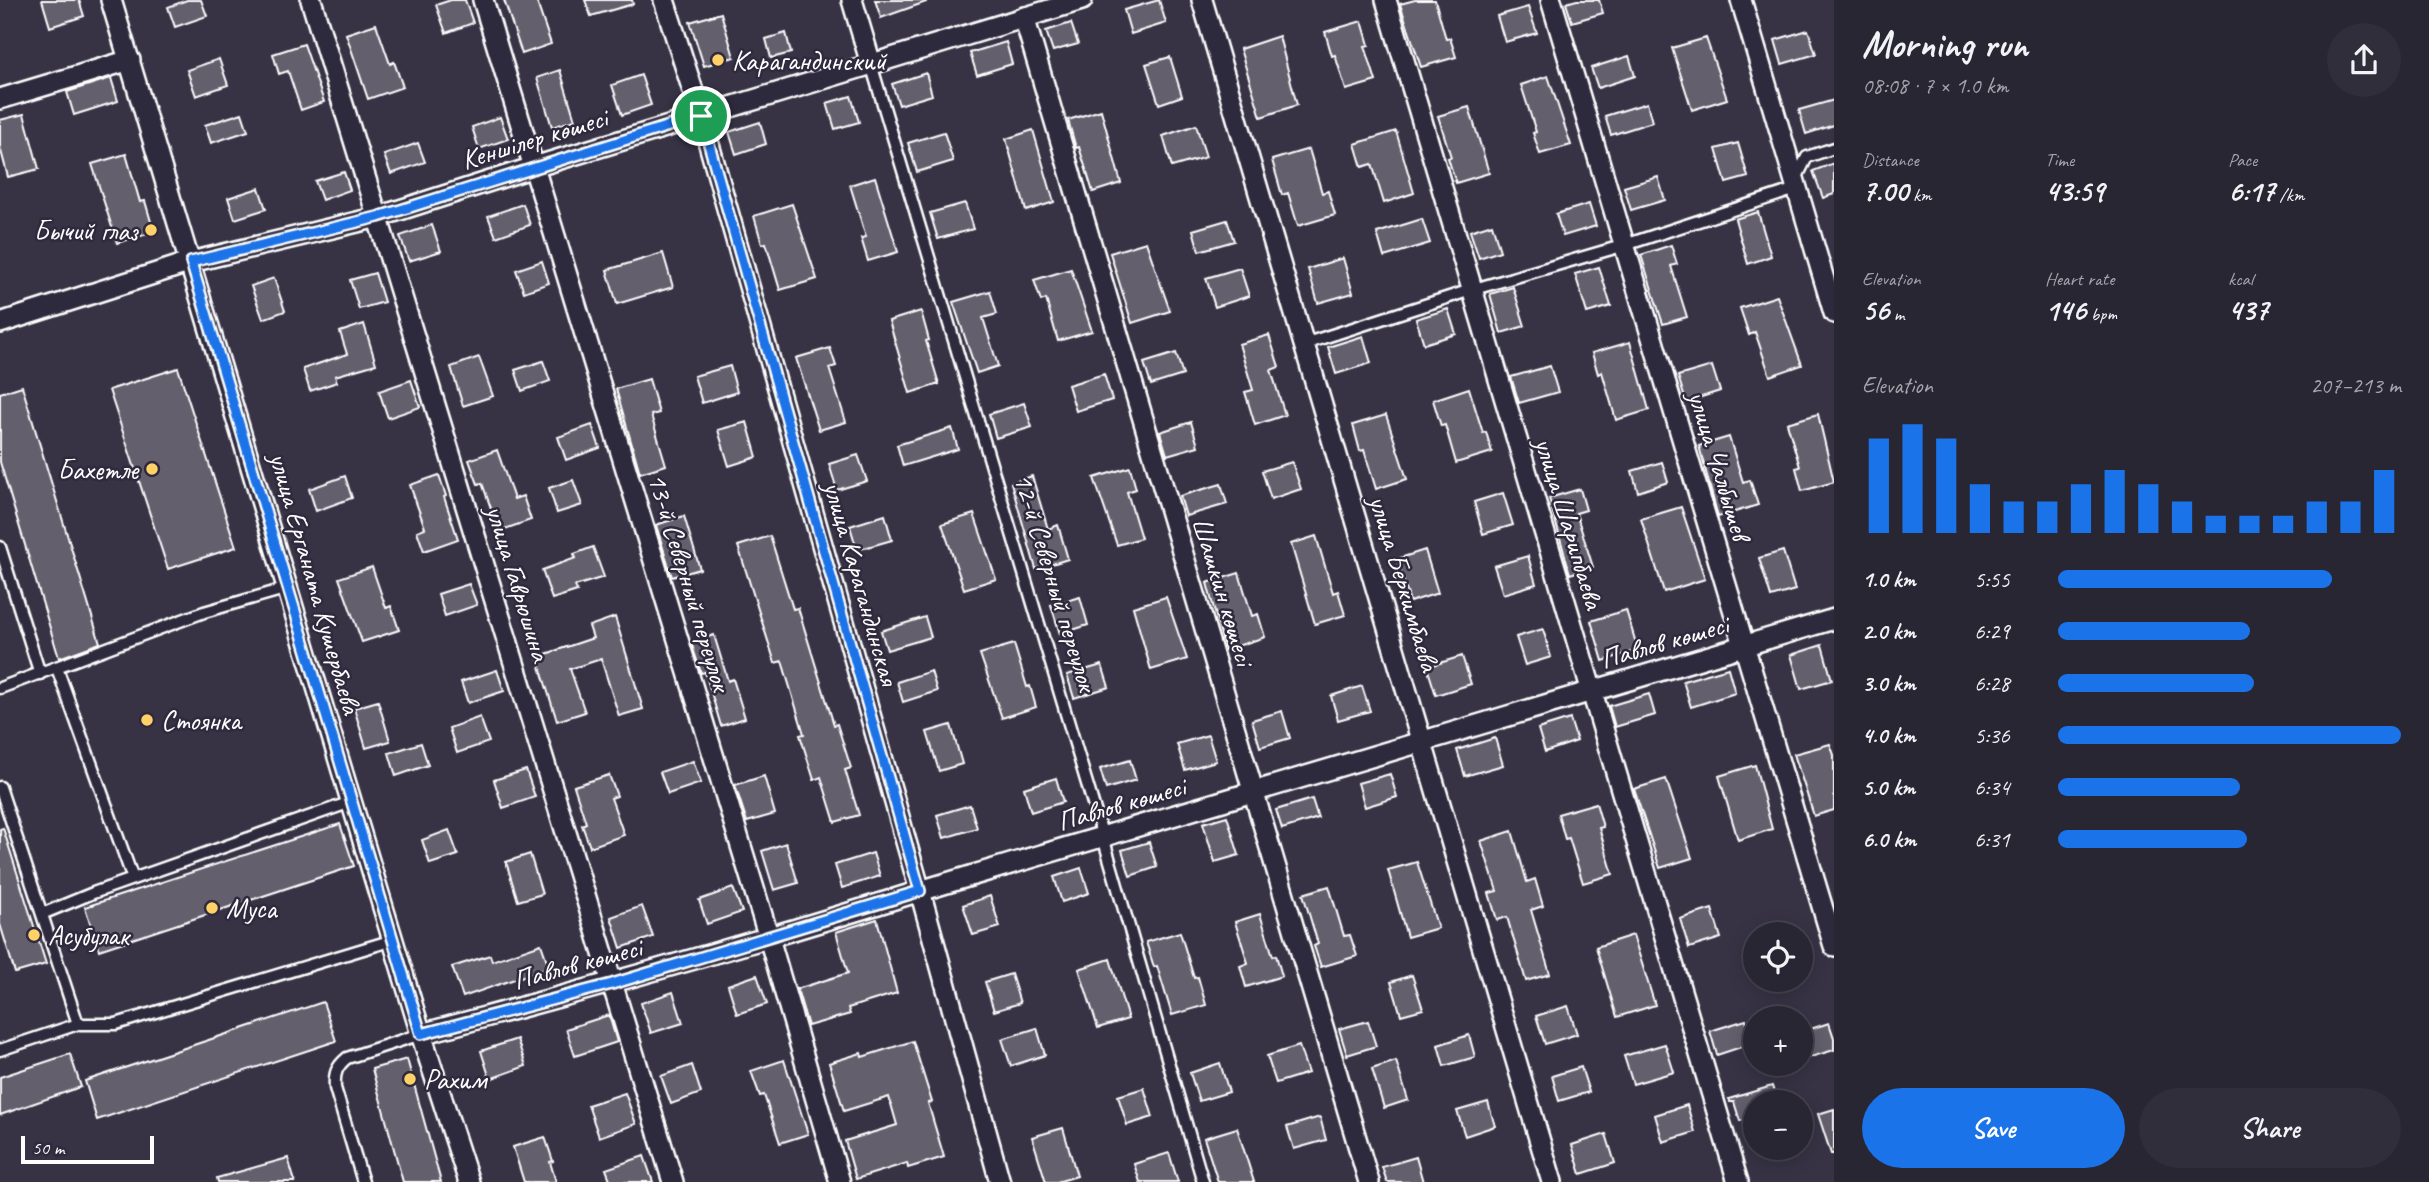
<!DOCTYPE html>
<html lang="en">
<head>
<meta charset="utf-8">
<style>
	body { margin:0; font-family:Caveat,sans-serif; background:#312e3c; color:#f1f3f6; height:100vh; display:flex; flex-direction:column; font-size:26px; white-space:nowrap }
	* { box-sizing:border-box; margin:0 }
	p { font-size:23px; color:#a5a5ac }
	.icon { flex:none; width:38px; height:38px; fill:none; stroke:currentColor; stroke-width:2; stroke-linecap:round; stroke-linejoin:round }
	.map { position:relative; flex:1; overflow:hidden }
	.drawer { display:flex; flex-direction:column; background:#292634; width:595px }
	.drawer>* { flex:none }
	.buttons { position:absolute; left:1743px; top:922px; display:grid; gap:14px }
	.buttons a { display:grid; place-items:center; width:70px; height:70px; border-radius:50%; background:#292634; box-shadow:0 4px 18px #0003,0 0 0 2px #45434f; font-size:35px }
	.scale { position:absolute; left:21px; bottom:18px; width:133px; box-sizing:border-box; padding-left:7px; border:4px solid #fff; border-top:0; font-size:19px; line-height:24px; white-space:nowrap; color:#fff; -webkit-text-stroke:5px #2f2a3d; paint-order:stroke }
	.pin { position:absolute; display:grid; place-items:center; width:60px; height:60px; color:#fff; margin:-30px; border:4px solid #fff; border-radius:50%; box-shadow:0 2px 7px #0007 }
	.round { display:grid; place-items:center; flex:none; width:74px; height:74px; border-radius:37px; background:#312e3c }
	.headline { display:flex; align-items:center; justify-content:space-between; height:119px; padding:0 28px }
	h1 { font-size:38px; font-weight:700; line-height:52px }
	.figures { display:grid; grid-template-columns:repeat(3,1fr); gap:10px; height:119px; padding:7px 28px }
	.figures div { display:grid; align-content:center }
	.figures b { font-size:30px; font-weight:700 }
	.figures small { font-size:19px; font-weight:400 }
	.figures p { font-size:19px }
	.chart { height:196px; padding:14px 28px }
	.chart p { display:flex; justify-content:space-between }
	.chart svg { width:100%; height:126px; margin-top:7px; stroke:#1a73e8; stroke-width:6 }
	.button { display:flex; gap:14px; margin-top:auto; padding:14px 28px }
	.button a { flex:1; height:80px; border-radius:42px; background:#1a73e8; color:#fff; font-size:28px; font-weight:700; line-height:80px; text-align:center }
	.button a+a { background:#312e3c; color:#f1f3f6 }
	ul { padding:0 28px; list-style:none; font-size:23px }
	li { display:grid; grid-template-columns:112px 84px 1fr; align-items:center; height:52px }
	li i { height:18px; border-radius:9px; background:#1a73e8 }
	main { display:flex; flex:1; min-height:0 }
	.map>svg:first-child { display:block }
	.building { fill:#635f6d; stroke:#fff; stroke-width:2 }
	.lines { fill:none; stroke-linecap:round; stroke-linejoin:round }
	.lane-casing { stroke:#fff; stroke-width:15 }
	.street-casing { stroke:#fff; stroke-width:24 }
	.lane { stroke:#2f2a3d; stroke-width:10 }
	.street { stroke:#2f2a3d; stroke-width:19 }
	.route-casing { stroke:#fff; stroke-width:14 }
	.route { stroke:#1a73e8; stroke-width:9 }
	.poi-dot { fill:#ffd166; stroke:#2f2a3d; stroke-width:2.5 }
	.labels { text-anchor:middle; stroke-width:5; stroke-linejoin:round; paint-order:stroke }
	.poi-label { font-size:28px; fill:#fff; stroke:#2f2a3d; text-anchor:start }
	.street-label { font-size:28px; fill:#fff; stroke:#2f2a3d }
</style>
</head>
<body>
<main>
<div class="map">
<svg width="1834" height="1182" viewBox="0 0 1834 1182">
	<rect width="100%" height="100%" fill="#373345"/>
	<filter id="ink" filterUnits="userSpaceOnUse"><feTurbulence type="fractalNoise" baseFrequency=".0143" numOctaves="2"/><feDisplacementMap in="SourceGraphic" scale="14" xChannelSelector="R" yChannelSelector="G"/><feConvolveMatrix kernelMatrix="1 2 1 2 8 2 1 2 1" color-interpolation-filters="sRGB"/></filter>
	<g filter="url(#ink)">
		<!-- building -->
		<path class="building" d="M42,0h37l5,16 -34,11z
			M187,0h14l6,16 -32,11 -7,-20z
			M451,0h14l8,23 -27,10 -10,-28z
			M504,0h32l15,44 -29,10z
			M585,0h47l1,4 -42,12z
			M875,0h51v2l-45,16z
			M1159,0l7,23 -35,11 -7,-24z
			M1415,0h20l11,39 4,-1 6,19 -35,10 -21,-63z
			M1577,0h22l4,13 -31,9 -6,-19z
			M1528,7l9,26 -32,9 -8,-26z
			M721,13l13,44 -30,9 -14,-44z
			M1362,21l7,24 -4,1 11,35 -30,9 -11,-35 -3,1 -7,-24z
			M1071,23l7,21 -25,7 -7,-20z
			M376,24l14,40 4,-2 9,25 -35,12 -22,-65z
			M1808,30l8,24 -34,10 -7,-24z
			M786,33l5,20 -20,5 -5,-19z
			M1279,36l18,69 -36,12 -21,-68z
			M1706,38l21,61 -35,11 -20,-62z
			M1006,42l6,22 -35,11 -7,-22z
			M304,44l20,58 -23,8 -13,-39 -9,3 -6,-20z
			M1629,56l6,20 -37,12 -7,-20z
			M1170,57l12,39 -23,8 -13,-40z
			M219,59l9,26 -32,11 -9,-26z
			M560,70l15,50 -23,7 -15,-49z
			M926,73l6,22 -33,10 -7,-21z
			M641,75l10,30 -29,10 -10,-30z
			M1548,76l23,69 -31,9 -7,-21 3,-1 -15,-47z
			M111,78l7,23 -44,14 -7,-23z
			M851,96l8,26 -24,7 -8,-26z
			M1834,100v25l-28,9 -7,-24z
			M1647,103l5,19 -41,13 -6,-19z
			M1469,107l20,66 -33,10 -8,-25 3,-1 -13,-41z
			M1101,110l20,73 -28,9 -14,-45 -3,1 -8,-28z
			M242,113l6,18 -37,12 -6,-18z
			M24,114l15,55 -31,8 -8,-30v-27z
			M500,117l8,22 -29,10 -7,-22z
			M760,122l6,22 -30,10 -7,-22z
			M1196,125l10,32 -34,10 -9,-31z
			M1033,130l21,72 -28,9 -20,-72z
			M1396,131l18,62 -30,10 -12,-39 -10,3 -7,-23z
			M944,132l9,29 -36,11 -9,-29z
			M418,143l7,19 -34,12 -7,-19z
			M1738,143l10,34 -22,6 -10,-34z
			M1309,149l13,44 6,-2 7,24 -37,11 -10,-33 -6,2 -10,-35z
			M126,154l14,48 5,-1 9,31 -37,11 -25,-79z
			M1834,163v31l-11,4 -10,-27z
			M344,172l6,18 -28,10 -7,-19z
			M875,177l23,75 -30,9 -7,-23 5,-1 -16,-52z
			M1658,177l7,23 -34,10 -7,-23z
			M259,188l7,21 -31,10 -7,-21z
			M965,203l8,26 -35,10 -8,-26z
			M523,204l7,21 -34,12 -8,-21z
			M792,204l25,75 -37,11 -14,-47 -4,1 -8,-28z
			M1589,204l7,22 -33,10 -7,-22z
			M1758,212l13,44 -23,8 -13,-45z
			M1422,219l8,24 -46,14 -7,-24z
			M1227,220l7,21 -35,10 -6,-21z
			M1492,224l8,27 -21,7 -9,-27z
			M432,225l9,26 -32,10 -9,-25z
			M1146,242l24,69 -38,12 -22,-70z
			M1671,245l6,19 -6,2 16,51 -24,7 -22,-69z
			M663,253l10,34 -56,17 -10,-34z
			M1343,258l10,35 -35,10 -10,-34z
			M542,261l7,22 -25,9 -8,-22z
			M1599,267l12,39 -24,7 -12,-39z
			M1240,268l9,28 -34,11 -9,-29z
			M1071,269l21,62 -34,10 -12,-42 -5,2 -7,-21z
			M375,273l9,29 -25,7 -9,-29z
			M274,278l11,33 -22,8 -12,-33z
			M1513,287l12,39 -24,7 -11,-39z
			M990,291l7,23 -14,4 15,48 -21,7 -24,-71z
			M1777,296l25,69 -32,11 -15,-44 -6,3 -9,-27z
			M1448,309l8,25 -32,10 -8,-25z
			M921,311l8,29 -3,1 13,43 -29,9 -21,-72z
			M364,324l12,40 -41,12 2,6 -27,9 -7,-22 44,-15 -7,-22z
			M1269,335l10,32 -8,3 14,45 -30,10 -10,-33 8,-2 -14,-46z
			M1363,336l8,27 -35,11 -8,-27z
			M1630,342l19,68 -33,10 -14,-48 -4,2 -6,-21z
			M830,348l6,18 -7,2 17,54 -27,8 -23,-72z
			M1176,353l7,22 -32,10 -7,-22z
			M479,357l14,39 -30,10 -12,-39z
			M543,361l7,20 -28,10 -7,-21z
			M730,366l7,26 -35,11 -8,-27z
			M1550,366l8,26 -39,11 -8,-26z
			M1712,366l8,25 -34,11 -8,-26z
			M178,368l58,179 -68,22 -59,-179z
			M1104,374l8,26 -36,11 -8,-26z
			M649,379l10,34 -8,2 15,50 -26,8 -24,-84z
			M411,380l9,27 -32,11 -9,-27z
			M22,386l78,257 -41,15 -59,-196v-69z
			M1469,388l14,45 3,-1 6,20 -36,11 -11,-38 -4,1 -8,-26z
			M1024,403l8,24 -36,11 -7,-24z
			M1818,414l16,68 -32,9 -6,-23 4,-1 -13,-44z
			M1386,415l21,64 -31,10 -12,-39 -4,1 -7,-26z
			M747,422l10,35 -28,9 -11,-36z
			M1191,422l7,24 -31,9 -7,-23z
			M592,425l8,23 -34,12 -8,-23z
			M952,428l6,21 -55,17 -6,-21z
			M1729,437l14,45 7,-2 8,25 -40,12 -19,-71z
			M497,450l17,49 9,-3 8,24 -32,11 -17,-48 -4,1 -9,-24z
			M858,455l9,26 -30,9 -8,-26z
			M1292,462l9,27 -30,10 -9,-28z
			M1662,462l6,20 -30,10 -6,-21z
			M1130,467l6,22 -9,3 14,46 -24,7 -23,-67z
			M439,475l7,21 -2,1 14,42 -34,12 -7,-20 8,-3 -15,-43z
			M345,476l7,22 -36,13 -7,-22z
			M1032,476l16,53 10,-4 10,34 -32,10 -25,-86z
			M573,480l9,25 -25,8 -8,-25z
			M1221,484l6,20 -41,12 -6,-20z
			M1580,489l6,21 -10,3 17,54 -23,7 -21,-76z
			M1503,493l10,32 -30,9 -9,-32z
			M1681,507l24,72 -41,13 -23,-73z
			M974,514l22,65 -32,10 -22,-65z
			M885,515l7,25 -35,10 -7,-24z
			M684,516l16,53 -28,8 -16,-52z
			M770,536l23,73 5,-1 36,117 3,-1 14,44 -6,2 14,45 -24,7 -14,-45 -7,3 -14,-45 4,-1 -22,-73 -7,2 -37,-117z
			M1316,536l17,57 5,-2 7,24 -30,9 -24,-80z
			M593,547l11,30 -29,9 2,5 -25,8 -10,-29 34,-12 -2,-4z
			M1425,550l13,43 -28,9 -13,-43z
			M1783,551l12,39 -24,7 -12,-39z
			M1528,556l8,28 -33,10 -9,-28z
			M372,567l14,41 5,-2 8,24 -37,12 -23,-64z
			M1239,573l13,43 6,-2 7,23 -40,13 -18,-67z
			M469,584l8,21 -32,11 -7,-22z
			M1080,597l8,28 -28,9 -9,-29z
			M1166,597l21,62 -36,11 -18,-63z
			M1626,610l12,40 -35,11 -12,-40z
			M615,617l28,92 -24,7 -18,-57 -31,10 15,43 -28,9 -20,-64 56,-19 -4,-12z
			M925,617l6,20 -44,13 -6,-19z
			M1543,629l8,28 -26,8 -9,-28z
			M714,635l14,46 5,-2 12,39 -24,8 -16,-54 -4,1 -10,-31z
			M1014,644l13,43 3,-1 6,21 -34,11 -22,-64z
			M1822,645l10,35 -31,9 -10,-34z
			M1462,656l9,28 -35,11 -9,-28z
			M1102,665l7,22 -35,11 -7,-23z
			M1728,668l7,25 -44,14 -8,-26z
			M497,670l7,21 -36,12 -7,-21z
			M931,671l6,20 -34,11 -6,-20z
			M1362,686l8,25 -32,9 -7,-24z
			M1649,694l6,21 -40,12 -6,-21z
			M378,701l12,40 -24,7 -12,-40z
			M1282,711l8,27 -30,9 -8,-27z
			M480,717l9,25 -32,11 -8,-25z
			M1570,719l7,22 -32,11 -7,-23z
			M951,725l11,39 -23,7 -12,-39z
			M1208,735l8,26 -31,9 -8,-26z
			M1495,738l8,27 -38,11 -8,-26z
			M421,743l7,22 -32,11 -7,-23z
			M1830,744l4,11v55l-20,6 -20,-62z
			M1130,760l6,20 -30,9 -6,-20z
			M693,761l8,22 -33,11 -8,-22z
			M1755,765l17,64 -34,11 -19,-64z
			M526,770l9,27 -32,11 -9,-28z
			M1390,774l7,23 -32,10 -7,-24z
			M609,775l8,21 -6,2 13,37 -34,12 -8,-22 4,-2 -12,-37z
			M764,776l11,38 -28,8 -12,-37z
			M1056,778l7,24 -32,10 -7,-24z
			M1666,779l26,79 -32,10 -26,-79z
			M1312,799l6,19 -36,11 -6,-19z
			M1596,803l7,24 -4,1 14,46 -30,9 -14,-45 -4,1 -7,-25z
			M970,805l7,23 -33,10 -7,-23z
			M1227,816l12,39 -24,7 -12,-39z
			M340,824l14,42 -255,84 -14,-43z
			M3,828l43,136 -31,9 -15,-49v-95z
			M449,830l9,25 -28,9 -8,-24z
			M1512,831l15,51 8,-3 8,27 -12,4 19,64 -24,7 -19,-64 -10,3 -8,-27 8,-2 -16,-50z
			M1149,842l8,25 -27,9 -8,-26z
			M786,843l12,40 -24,7 -12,-39z
			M873,853l7,23 -38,12 -7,-23z
			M530,854l12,40 -24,7 -12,-39z
			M1417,862l21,66 -31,9 -19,-67z
			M1081,868l8,25 -27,9 -8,-25z
			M1329,886l15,50 6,-1 7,21 -36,11 -7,-21 4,-2 -15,-50z
			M733,888l9,24 -35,12 -8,-24z
			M990,896l10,31 -27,8 -10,-30z
			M642,906l11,31 -32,11 -10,-31z
			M1712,909l9,29 -32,10 -9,-29z
			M1260,914l13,42 3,-1 6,21 -36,11 -6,-21 8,-3 -13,-41z
			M877,919l20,74 -49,15 2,6 -42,12 -11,-37 51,-16 -12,-41z
			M1180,932l14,46 4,-1 8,28 -34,10 -15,-49 -3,1 -8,-25z
			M1633,935l22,70 -38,12 -21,-70z
			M541,944l8,23 -86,30 -11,-30 38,-12 2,6z
			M1110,959l18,60 -30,9 -19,-59z
			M1011,974l9,29 -26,8 -9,-29z
			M757,975l10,29 -30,10 -9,-29z
			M1412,975l11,34 -22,6 -10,-33z
			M673,992l10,31 -32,10 -10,-30z
			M323,1002l13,39 -239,79 -12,-39z
			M1568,1006l9,28 -32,10 -9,-28z
			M609,1015l8,27 -42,14 -9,-27z
			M1746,1020l7,23 -36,12 -7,-24z
			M1368,1021l8,25 -29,9 -8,-26z
			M1829,1023l5,15v12l-33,10v-28z
			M1037,1028l8,27 -34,11 -9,-27z
			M1469,1035l6,22 -31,9 -6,-21z
			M517,1039l9,27 -36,13 -9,-28z
			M913,1041l19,61 -4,1 16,54 -36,11 -1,-5 -51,16 -11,-38 52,-16 -8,-28 -45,14 -15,-48 32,-10 1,4z
			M1665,1044l9,28 -41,12 -9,-28z
			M1299,1046l9,27 -32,10 -9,-27z
			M70,1054l11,33 -81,28v-38z
			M407,1059l34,123h-38l-31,-113z
			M784,1060l24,74 -28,9 -16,-48 -4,1 -9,-25z
			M1396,1061l12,39 -24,8 -12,-39z
			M1220,1063l9,29 -30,9 -9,-28z
			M692,1065l9,28 -30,11 -10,-28z
			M1581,1067l8,25 -30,9 -7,-25z
			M1772,1086l5,16h-22v15l-15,4 -6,-19h-4l-1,-3z
			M1144,1088l9,29 -26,8 -9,-29z
			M625,1093l11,31 -37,13 -11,-32z
			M1488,1102l7,24 -30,10 -8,-25z
			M1687,1105l8,27 -32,10 -8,-27z
			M1834,1109v45h-3l-13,-40z
			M1320,1117l6,23 -32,9 -7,-22z
			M1063,1128l14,48 -20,6h-11l-14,-45z
			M1237,1128l17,54h-36l-14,-44z
			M1606,1134l9,29 -34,11 -9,-29z
			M545,1137l8,24 -3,1 6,20h-32l-11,-35z
			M1169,1153l9,29h-38l-6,-18z
			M644,1156l9,26h-42l-5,-13z
			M1416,1157l7,25h-36l-5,-15z
			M288,1158l7,24h-77l-1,-4z"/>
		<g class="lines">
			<!-- lane casing -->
			<g class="lane-casing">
				<path id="lane" d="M871,64l232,773 100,345
					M1304,344l167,-54 154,-45 165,-54 17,-34 27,-9
					M0,547l40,127
					M57,668l76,211
					M0,688l204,-76 84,-24
					M0,787l78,237
					M42,914l51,-21 258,-91
					M0,1050l78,-26h38l277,-84
					M363,1182l-28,-94c-1,-14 1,-21 12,-30l74,-24"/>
			</g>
			<!-- street casing -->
			<g class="street-casing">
				<path id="street" d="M111,0l310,1034 48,148
					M311,0l362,1182
					M483,0l286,938 71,244
					M664,0l37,116 219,775 80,291
					M852,0l19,64
					M1202,0l350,1182
					M1386,0l352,1182
					M1551,0l283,946
					M1741,0l93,313
					M1024,17l345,1165
					M0,99l130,-39
					M0,323l191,-61 187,-45 156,-50 548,-167
					M421,1034c168,-44 334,-91 499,-143l914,-272"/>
			</g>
			<!-- lane -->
			<use href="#lane" class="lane"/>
			<!-- street -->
			<use href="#street" class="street"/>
		</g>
	</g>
	<g class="lines" filter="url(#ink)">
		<!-- route casing -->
		<g class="route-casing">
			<path id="route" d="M701,116l219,775 -308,93 -191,50 -230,-772 187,-45z"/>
		</g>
		<!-- route -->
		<use href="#route" class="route"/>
	</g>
	<!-- markers -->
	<g class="poi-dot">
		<circle cx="718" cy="60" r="7"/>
		<circle cx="151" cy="230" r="7"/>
		<circle cx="152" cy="469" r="7"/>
		<circle cx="147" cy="720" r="7"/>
		<circle cx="212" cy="908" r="7"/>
		<circle cx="34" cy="935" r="7"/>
		<circle cx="410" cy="1079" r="7"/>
	</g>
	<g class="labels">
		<!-- poi labels -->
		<g class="poi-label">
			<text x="732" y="70">Карагандинский</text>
			<text x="137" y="240" text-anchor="end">Бычий глаз</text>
			<text x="138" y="479" text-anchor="end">Бахетле</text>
			<text x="161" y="730">Стоянка</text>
			<text x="226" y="918">Муса</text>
			<text x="48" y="945">Асубулак</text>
			<text x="424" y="1089">Рахим</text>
		</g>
		<!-- street labels -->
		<g class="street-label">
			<text transform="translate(534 138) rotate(-17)" y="10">Кеншілер көшесі</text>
			<text transform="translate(1720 465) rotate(73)" y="10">улица Чалбышев</text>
			<text transform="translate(1570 523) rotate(73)" y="10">улица Шарипбаева</text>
			<text transform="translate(690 582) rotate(73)" y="10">13-й Северный переулок</text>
			<text transform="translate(1056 582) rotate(73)" y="10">12-й Северный переулок</text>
			<text transform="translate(316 583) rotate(74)" y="10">улица Ерганата Кушербаева</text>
			<text transform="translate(519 583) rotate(73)" y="10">улица Гаврюшина</text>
			<text transform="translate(862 583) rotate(74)" y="10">улица Карагандинская</text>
			<text transform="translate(1405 583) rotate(73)" y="10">улица Беркимбаева</text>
			<text transform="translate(1224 591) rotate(73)" y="10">Шашкин көшесі</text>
			<text transform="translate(1664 641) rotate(-16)" y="10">Павлов көшесі</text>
			<text transform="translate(1121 803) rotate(-16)" y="10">Павлов көшесі</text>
			<text transform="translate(577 963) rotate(-15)" y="10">Павлов көшесі</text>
		</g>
	</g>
</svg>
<div class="buttons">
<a><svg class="icon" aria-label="locate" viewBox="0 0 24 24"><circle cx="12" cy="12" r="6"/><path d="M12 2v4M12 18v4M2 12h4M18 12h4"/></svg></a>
<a>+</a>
<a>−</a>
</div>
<div class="scale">50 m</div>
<div class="pin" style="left:701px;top:116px;background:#1e9e55"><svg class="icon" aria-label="arrive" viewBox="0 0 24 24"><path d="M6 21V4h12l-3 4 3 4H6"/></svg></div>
</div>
<section class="drawer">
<div class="headline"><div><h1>Morning run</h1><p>08:08 · 7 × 1.0 km</p></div><a class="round"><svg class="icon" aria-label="share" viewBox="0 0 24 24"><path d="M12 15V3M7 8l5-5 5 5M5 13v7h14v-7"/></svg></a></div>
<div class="figures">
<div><p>Distance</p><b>7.00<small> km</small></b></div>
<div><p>Time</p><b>43:59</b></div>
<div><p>Pace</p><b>6:17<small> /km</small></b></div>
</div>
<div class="figures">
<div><p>Elevation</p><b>56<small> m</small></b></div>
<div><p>Heart rate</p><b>146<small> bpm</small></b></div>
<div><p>kcal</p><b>437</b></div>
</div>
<div class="chart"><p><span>Elevation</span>207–213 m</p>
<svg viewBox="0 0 160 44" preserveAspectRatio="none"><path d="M5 44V11M15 44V6M25 44V11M35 44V27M45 44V33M55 44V33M65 44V27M75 44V22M85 44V27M95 44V33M105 44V38M115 44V38M125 44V38M135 44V33M145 44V33M155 44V22"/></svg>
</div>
<ul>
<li><b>1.0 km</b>5:55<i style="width:80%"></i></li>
<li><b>2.0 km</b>6:29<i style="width:56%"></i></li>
<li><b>3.0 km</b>6:28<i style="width:57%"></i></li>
<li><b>4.0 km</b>5:36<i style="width:100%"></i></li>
<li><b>5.0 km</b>6:34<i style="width:53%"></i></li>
<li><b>6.0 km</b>6:31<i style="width:55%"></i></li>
</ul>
<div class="button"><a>Save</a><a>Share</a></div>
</section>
</main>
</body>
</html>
